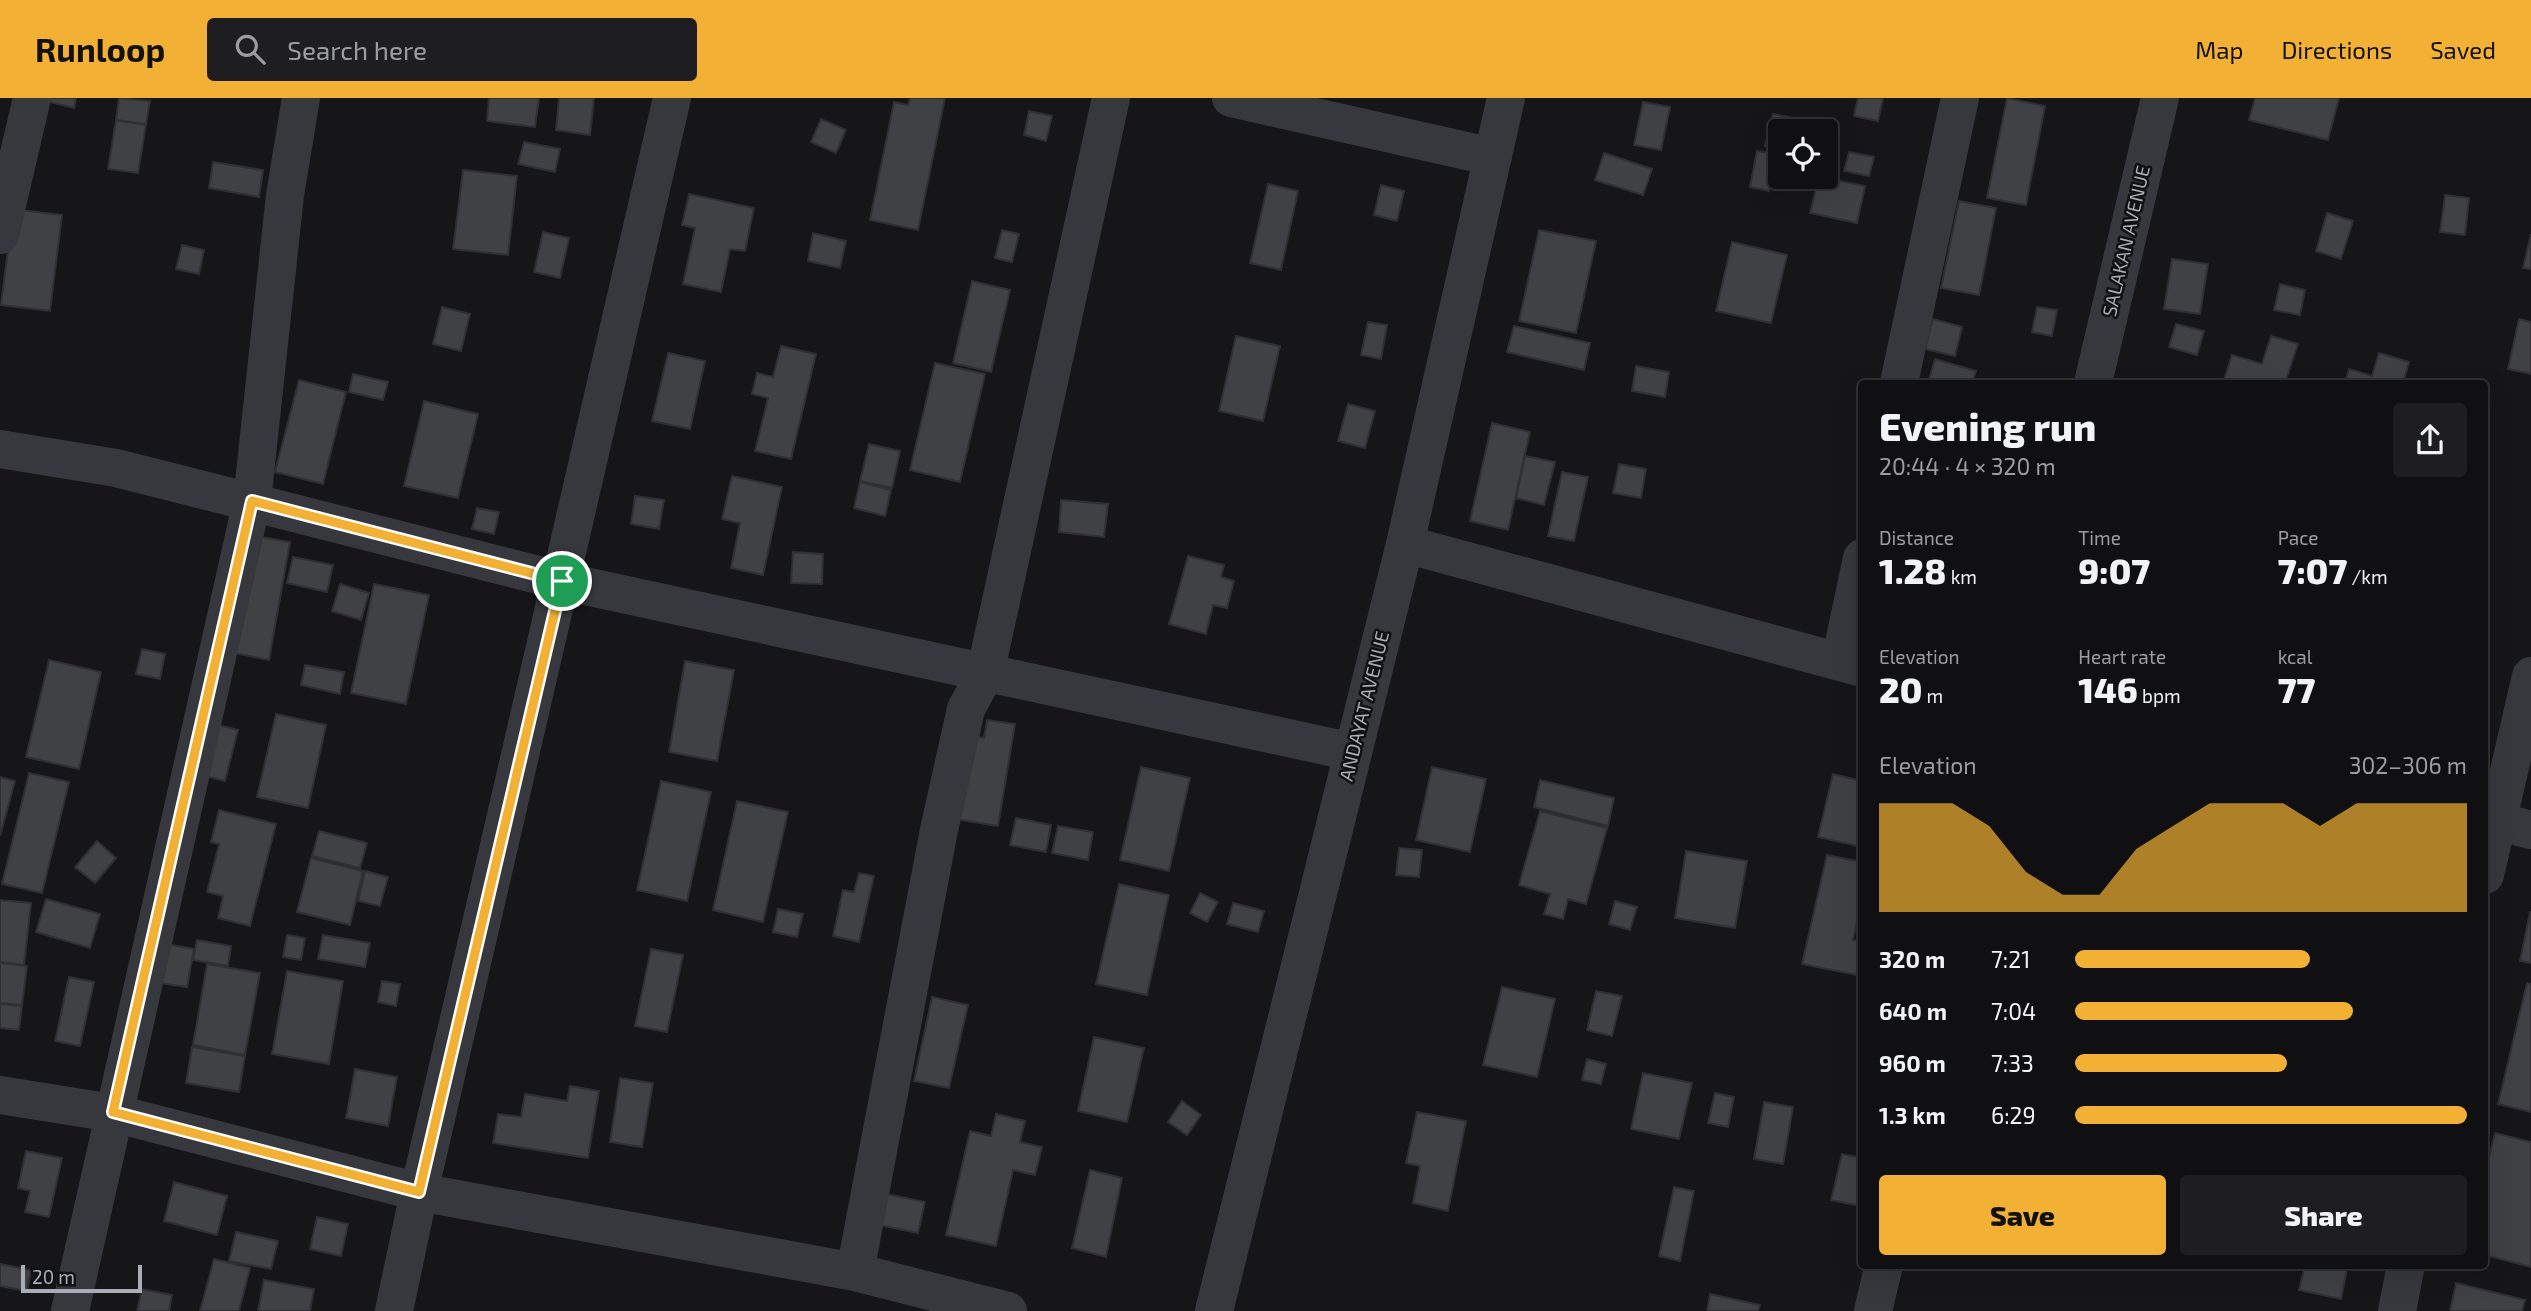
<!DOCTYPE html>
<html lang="en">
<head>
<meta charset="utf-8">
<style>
	body { margin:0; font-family:"Exo 2",sans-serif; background:#1e1e20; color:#f1f3f6; height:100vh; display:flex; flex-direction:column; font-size:26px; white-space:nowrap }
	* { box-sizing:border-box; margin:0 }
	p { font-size:23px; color:#9c9d9f }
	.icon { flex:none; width:38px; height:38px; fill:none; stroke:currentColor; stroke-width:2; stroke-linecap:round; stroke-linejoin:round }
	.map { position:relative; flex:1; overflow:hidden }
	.sheet { position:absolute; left:1858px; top:282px; width:630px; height:889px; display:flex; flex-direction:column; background:#101012; border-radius:7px; box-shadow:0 7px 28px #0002,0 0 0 2px #303032 }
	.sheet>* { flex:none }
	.fabs { position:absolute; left:1768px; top:21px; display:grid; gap:14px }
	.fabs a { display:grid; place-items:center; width:70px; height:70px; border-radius:7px; background:#101012; box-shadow:0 7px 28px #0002,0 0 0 2px #303032; font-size:35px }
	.scale { position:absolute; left:21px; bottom:18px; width:121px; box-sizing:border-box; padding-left:7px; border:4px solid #a8adb8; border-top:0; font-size:19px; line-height:24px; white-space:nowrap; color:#a8adb8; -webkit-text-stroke:5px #111113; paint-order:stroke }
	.pin { position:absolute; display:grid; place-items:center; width:60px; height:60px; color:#fff; margin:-30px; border:4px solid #fff; border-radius:50%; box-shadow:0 2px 7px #0007 }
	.round { display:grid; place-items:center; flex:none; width:74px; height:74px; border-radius:7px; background:#1e1e20 }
	.summary { display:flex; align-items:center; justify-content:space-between; height:119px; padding:0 21px }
	h1 { font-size:38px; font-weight:800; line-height:52px }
	.figures { display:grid; grid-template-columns:repeat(3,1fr); gap:10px; height:119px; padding:7px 21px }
	.figures div { display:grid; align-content:center }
	.figures b { font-size:35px; font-weight:800 }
	.figures small { font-size:19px; font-weight:400 }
	.figures p { font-size:19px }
	.chart { height:196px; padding:14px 21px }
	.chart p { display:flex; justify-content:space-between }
	.chart svg { width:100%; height:126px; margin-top:7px; fill:#f2b134; opacity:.7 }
	.button { display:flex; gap:14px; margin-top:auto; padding:14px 21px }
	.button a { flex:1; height:80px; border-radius:7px; background:#f2b134; color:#111; font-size:28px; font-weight:800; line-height:80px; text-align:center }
	.button a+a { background:#1e1e20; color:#f1f3f6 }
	ul { padding:0 21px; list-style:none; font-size:23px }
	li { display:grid; grid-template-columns:112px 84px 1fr; align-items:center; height:52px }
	li i { height:18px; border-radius:9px; background:#f2b134 }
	header { display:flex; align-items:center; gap:42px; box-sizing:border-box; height:98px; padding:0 35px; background:#f2b134; color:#111 }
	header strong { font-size:33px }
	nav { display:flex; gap:38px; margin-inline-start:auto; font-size:24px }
	.search { width:490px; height:63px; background:#1e1e20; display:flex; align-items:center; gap:18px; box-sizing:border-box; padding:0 24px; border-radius:7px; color:#9c9d9f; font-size:26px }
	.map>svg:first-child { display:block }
	.building { fill:#404145; stroke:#303034; stroke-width:2 }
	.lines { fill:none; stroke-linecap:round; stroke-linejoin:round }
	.minor { stroke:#37383d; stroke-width:38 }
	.tertiary { stroke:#37383d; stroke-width:38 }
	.route-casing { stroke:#fff; stroke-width:14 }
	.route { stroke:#f2b134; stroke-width:9 }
	.labels { text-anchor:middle; stroke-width:5; stroke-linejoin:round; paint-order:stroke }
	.street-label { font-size:19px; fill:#a8adb8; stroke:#111113 }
</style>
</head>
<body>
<header>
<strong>Runloop</strong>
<div class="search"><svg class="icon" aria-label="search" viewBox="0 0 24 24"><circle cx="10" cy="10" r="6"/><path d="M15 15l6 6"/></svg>Search here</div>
<nav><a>Map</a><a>Directions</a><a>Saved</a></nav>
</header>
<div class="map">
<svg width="2531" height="1213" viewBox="0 0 2531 1213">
	<rect width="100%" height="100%" fill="#161618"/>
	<!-- building -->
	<path class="building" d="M47,0h29l-2,10 -28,-7z
		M119,0l31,3 -4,23 -30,-4z
		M489,0h50l-4,29 -48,-6z
		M559,0h35l-4,37 -34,-5z
		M910,0h35l-27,132 -48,-10 24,-118 14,3z
		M1858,0h25l-5,23 -24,-5z
		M2007,0l38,8 -19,99 -39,-7z
		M2255,0h84l-11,42 -79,-20z
		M1643,4l27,5 -9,43 -27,-5z
		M1029,13l23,5 -6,25 -22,-6z
		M1773,16l25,5 -2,12h-16v18l-15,-3z
		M821,21l25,11 -10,23 -25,-11z
		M116,22l30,5 -8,48 -30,-4z
		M524,44l36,7 -5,23 -37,-8z
		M1757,53l20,3 -8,37 -19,-4z
		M1849,54l25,5 -5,19 -25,-5z
		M1604,55l48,16 -9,26 -48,-15z
		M213,64l50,8 -4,27 -50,-9z
		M463,72l54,6 -9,79 -55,-6z
		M1819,79l46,9 -8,37 -47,-10z
		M1268,86l30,7 -17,79 -31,-7z
		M1381,87l23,6 -7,30 -23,-6z
		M689,96l65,14 -9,43 -15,-2 -9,43 -38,-8 12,-56 -13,-3z
		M2445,97l24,3 -4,37 -25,-3z
		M1959,103l37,7 -17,87 -38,-7z
		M13,111l49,6 -12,96 -49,-6z
		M2327,115l26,8 -12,38 -25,-8z
		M1002,132l17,4 -7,28 -17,-4z
		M1539,132l57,11 -20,92 -57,-12z
		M543,134l26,6 -9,40 -26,-6z
		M813,135l33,8 -6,27 -32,-7z
		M2531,136v35l-8,-1z
		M1732,144l55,13 -16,68 -55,-12z
		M182,147l22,5 -5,24 -23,-5z
		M2172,161l36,5 -8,50 -36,-5z
		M972,183l38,9 -19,82 -38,-9z
		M2280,186l25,6 -5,25 -26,-5z
		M442,209l28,7 -9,37 -28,-7z
		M2037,209l20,3 -5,26 -20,-4z
		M1933,221l29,8 -7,29 -30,-7z
		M2519,221l12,3v52l-23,-5z
		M1368,224l19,3 -6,34 -20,-4z
		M2176,226l28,7 -7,24 -28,-8z
		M1514,228l76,17 -6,27 -77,-18z
		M1236,238l44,10 -17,75 -44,-10z
		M2271,238l27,8 -13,39h-62l9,-28 30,9z
		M781,248l35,8 -25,105 -36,-8 13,-53 -16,-4 5,-21 16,4z
		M668,255l37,8 -15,68 -38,-8z
		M2379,255l30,9 -6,21h-58l4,-14 23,7z
		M1935,261l41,12 -4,12h-44z
		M935,265l50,11 -25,108 -50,-12z
		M1636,268l33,6 -4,25 -33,-6z
		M353,276l35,8 -5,18 -34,-8z
		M299,282l47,12 -23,92 -48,-12z
		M424,303l54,13 -20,84 -54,-12z
		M1348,306l27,7 -10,37 -27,-7z
		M1492,325l38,9 -22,98 -38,-9z
		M869,346l31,7 -8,37 -32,-7z
		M1525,358l30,6 -11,43 -28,-7z
		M1619,366l27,5 -5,29 -28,-5z
		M1562,374l26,5 -14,64 -26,-5z
		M732,378l50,11 -19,88 -32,-7 9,-45 -18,-4z
		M860,384l31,8 -6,26 -31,-8z
		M635,398l29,4 -5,29 -28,-5z
		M1061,402l47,4 -4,33 -45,-5z
		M477,410l22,4 -5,22 -22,-5z
		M255,438l35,6 -21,118 -35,-7z
		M793,454l30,2 -1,30 -31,-1z
		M1188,458l36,9 -3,12 13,4 -7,27 -14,-3 -7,29 -37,-10z
		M293,459l40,8 -6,27 -40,-9z
		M340,486l29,9 -8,27 -29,-9z
		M374,486l55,11 -23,109 -55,-11z
		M142,551l23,5 -5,25 -24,-5z
		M49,562l52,12 -22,97 -53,-12z
		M685,563l49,9 -17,91 -48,-9z
		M305,567l39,7 -4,22 -39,-9z
		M276,616l50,11 -18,83 -51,-11z
		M987,622l28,4 -17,102 -43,-7 14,-84 15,3z
		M211,625l27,7 -13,51 -28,-7z
		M1141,669l49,11 -21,93 -49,-11z
		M1432,669l54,12 -16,73 -54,-12z
		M29,675l40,9 -27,111 -40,-9z
		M1833,676l29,7v66l-44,-10z
		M0,679l15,4 -15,55z
		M1540,682l74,18 -6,28 -74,-19z
		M661,683l50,11 -24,109 -50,-11z
		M737,703l51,11 -25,110 -50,-12z
		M219,712l57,14 -26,102 -32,-8 5,-22 -16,-4 12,-48 -8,-2z
		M1540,713l67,17 -21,76 -18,-5 -5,20 -19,-5 6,-20 -31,-9z
		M1016,720l35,7 -5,27 -36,-7z
		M1058,728l35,6 -5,28 -36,-7z
		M319,733l48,12 -7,25 -48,-12z
		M97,743l19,17 -21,25 -20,-16z
		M1399,750l23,2 -3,27 -23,-2z
		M1686,753l61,10 -12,67 -60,-10z
		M1827,757l35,7v36l-9,42 9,2v34l-60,-12z
		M311,760l52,13 -13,54 -53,-13z
		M365,773l23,6 -8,29 -22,-5z
		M859,775l15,3 -15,66 -26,-6 10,-46 11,2z
		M1119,786l50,11 -22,100 -51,-11z
		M1200,795l18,9 -11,20 -17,-9z
		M46,801l54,15 -10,34 -54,-16z
		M0,802l31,3 -7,62 -24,-3z
		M1615,803l22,6 -7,23 -21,-6z
		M1233,805l31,8 -6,21 -31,-8z
		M778,811l25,5 -6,23 -24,-5z
		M2530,814h1v51l-11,-2z
		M287,837l18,3 -4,22 -18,-3z
		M323,837l47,8 -5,24 -47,-8z
		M197,842l34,6 -3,20 -35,-6z
		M160,845l34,6 -7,38 -34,-5z
		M651,851l32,6 -16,77 -32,-6z
		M0,865l27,3 -5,39 -22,-2z
		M207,866l53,9 -15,82 -52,-10z
		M287,873l56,10 -14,83 -57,-10z
		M69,879l25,5 -14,64 -25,-5z
		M382,883l18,3 -4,22 -18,-4z
		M2527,885l4,1v128l-33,-8z
		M1502,889l53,12 -18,78 -54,-12z
		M1596,893l26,5 -10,40 -25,-6z
		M932,899l36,8 -19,83 -35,-7z
		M0,906l22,2 -3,24 -19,-2z
		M1094,939l50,11 -17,74 -49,-11z
		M192,949l53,9 -6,36 -53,-9z
		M1587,961l19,5 -5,20 -19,-4z
		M355,971l42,8 -9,49 -42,-8z
		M1643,975l49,10 -13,56 -48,-10z
		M620,980l33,5 -11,64 -32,-5z
		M570,988l29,5 -11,67 -95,-15 5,-29 23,3 4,-23 42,7z
		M1715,995l19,4 -6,30 -20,-4z
		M1182,1003l19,14 -14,20 -19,-13z
		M1764,1004l29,5 -10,57 -29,-5z
		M1417,1014l49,9 -18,90 -35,-8 7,-37 -14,-3z
		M996,1016l29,7 -5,21 22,5 -7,28 -22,-5 -17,76 -50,-11 24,-104 21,5z
		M2495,1035l36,9v125l-46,-12v-82z
		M26,1053l36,7 -13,59 -24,-5 5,-21 -12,-3z
		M1842,1056l20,4 -2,48 -29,-6z
		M1090,1072l32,8 -16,79 -34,-9z
		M174,1084l53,14 -10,39 -53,-14z
		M1674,1089l20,4 -14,70 -21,-5z
		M877,1094l48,10 -7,31 -48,-10z
		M317,1119l31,7 -7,32 -31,-7z
		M236,1134l42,9 -7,28 -42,-8z
		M214,1161l36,9 -11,43h-39z
		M0,1166l31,6 -4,21 -27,-5z
		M2305,1167h43l-7,34 -42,-9z
		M264,1182l50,9 -4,22h-52z
		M2456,1185l69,17 -3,11h-72z
		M142,1191l30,6 -3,16h-32z
		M1710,1196l50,11 -2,6h-51z"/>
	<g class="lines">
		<!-- minor -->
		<path class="minor" d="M1231,0l262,59
			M0,137l32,-137
			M1899,285l61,-285
			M2093,285l67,-285
			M0,351l116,19 446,113 791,171
			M1405,446l457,124
			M1840,564l22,-104
			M2485,720l46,12
			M0,997l113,18 306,79 436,80 153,39
			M855,1174l84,-442 27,-121 19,-35 126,-576
			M70,1213l182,-810 33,-306 16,-97
			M394,1213l25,-119 253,-1094
			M1214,1213l191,-767 101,-446
			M1873,1213l11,-46"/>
		<!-- tertiary -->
		<path class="tertiary" d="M2485,777l46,-199
			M2397,1213l9,-46"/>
	</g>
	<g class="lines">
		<!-- route casing -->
		<g class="route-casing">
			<path id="route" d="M252,403l310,80 -143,611 -306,-80z"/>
		</g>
		<!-- route -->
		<use href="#route" class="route"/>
	</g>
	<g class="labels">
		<!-- street labels -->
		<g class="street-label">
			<text transform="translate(2126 143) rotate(-77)" y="7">SALAKAN AVENUE</text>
			<text transform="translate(1364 608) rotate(-76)" y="7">ANDAYAT AVENUE</text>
		</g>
	</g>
</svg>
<div class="fabs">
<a><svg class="icon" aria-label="locate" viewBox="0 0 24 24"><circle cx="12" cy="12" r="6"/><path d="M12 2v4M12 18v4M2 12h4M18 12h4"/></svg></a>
</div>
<div class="scale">20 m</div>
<div class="pin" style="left:562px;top:483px;background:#1e9e55"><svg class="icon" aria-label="arrive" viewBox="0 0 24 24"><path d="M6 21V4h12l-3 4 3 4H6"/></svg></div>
<section class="sheet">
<div class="summary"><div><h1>Evening run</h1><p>20:44 · 4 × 320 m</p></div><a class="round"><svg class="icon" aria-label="share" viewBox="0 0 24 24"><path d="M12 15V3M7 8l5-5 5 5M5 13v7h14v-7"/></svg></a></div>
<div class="figures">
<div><p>Distance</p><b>1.28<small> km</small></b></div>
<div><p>Time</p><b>9:07</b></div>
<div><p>Pace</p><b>7:07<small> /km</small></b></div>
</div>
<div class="figures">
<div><p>Elevation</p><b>20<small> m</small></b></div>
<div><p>Heart rate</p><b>146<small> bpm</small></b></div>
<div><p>kcal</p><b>77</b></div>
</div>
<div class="chart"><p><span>Elevation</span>302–306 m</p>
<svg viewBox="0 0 160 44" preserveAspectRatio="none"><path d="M0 44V6L10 6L20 6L30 14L40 30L50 38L60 38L70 22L80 14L90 6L100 6L110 6L120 14L130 6L140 6L150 6L160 6V44z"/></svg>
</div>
<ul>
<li><b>320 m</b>7:21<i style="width:60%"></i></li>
<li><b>640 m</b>7:04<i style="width:71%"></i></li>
<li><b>960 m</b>7:33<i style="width:54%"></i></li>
<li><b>1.3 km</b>6:29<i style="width:100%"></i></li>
</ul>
<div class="button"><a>Save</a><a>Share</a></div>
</section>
</div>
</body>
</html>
